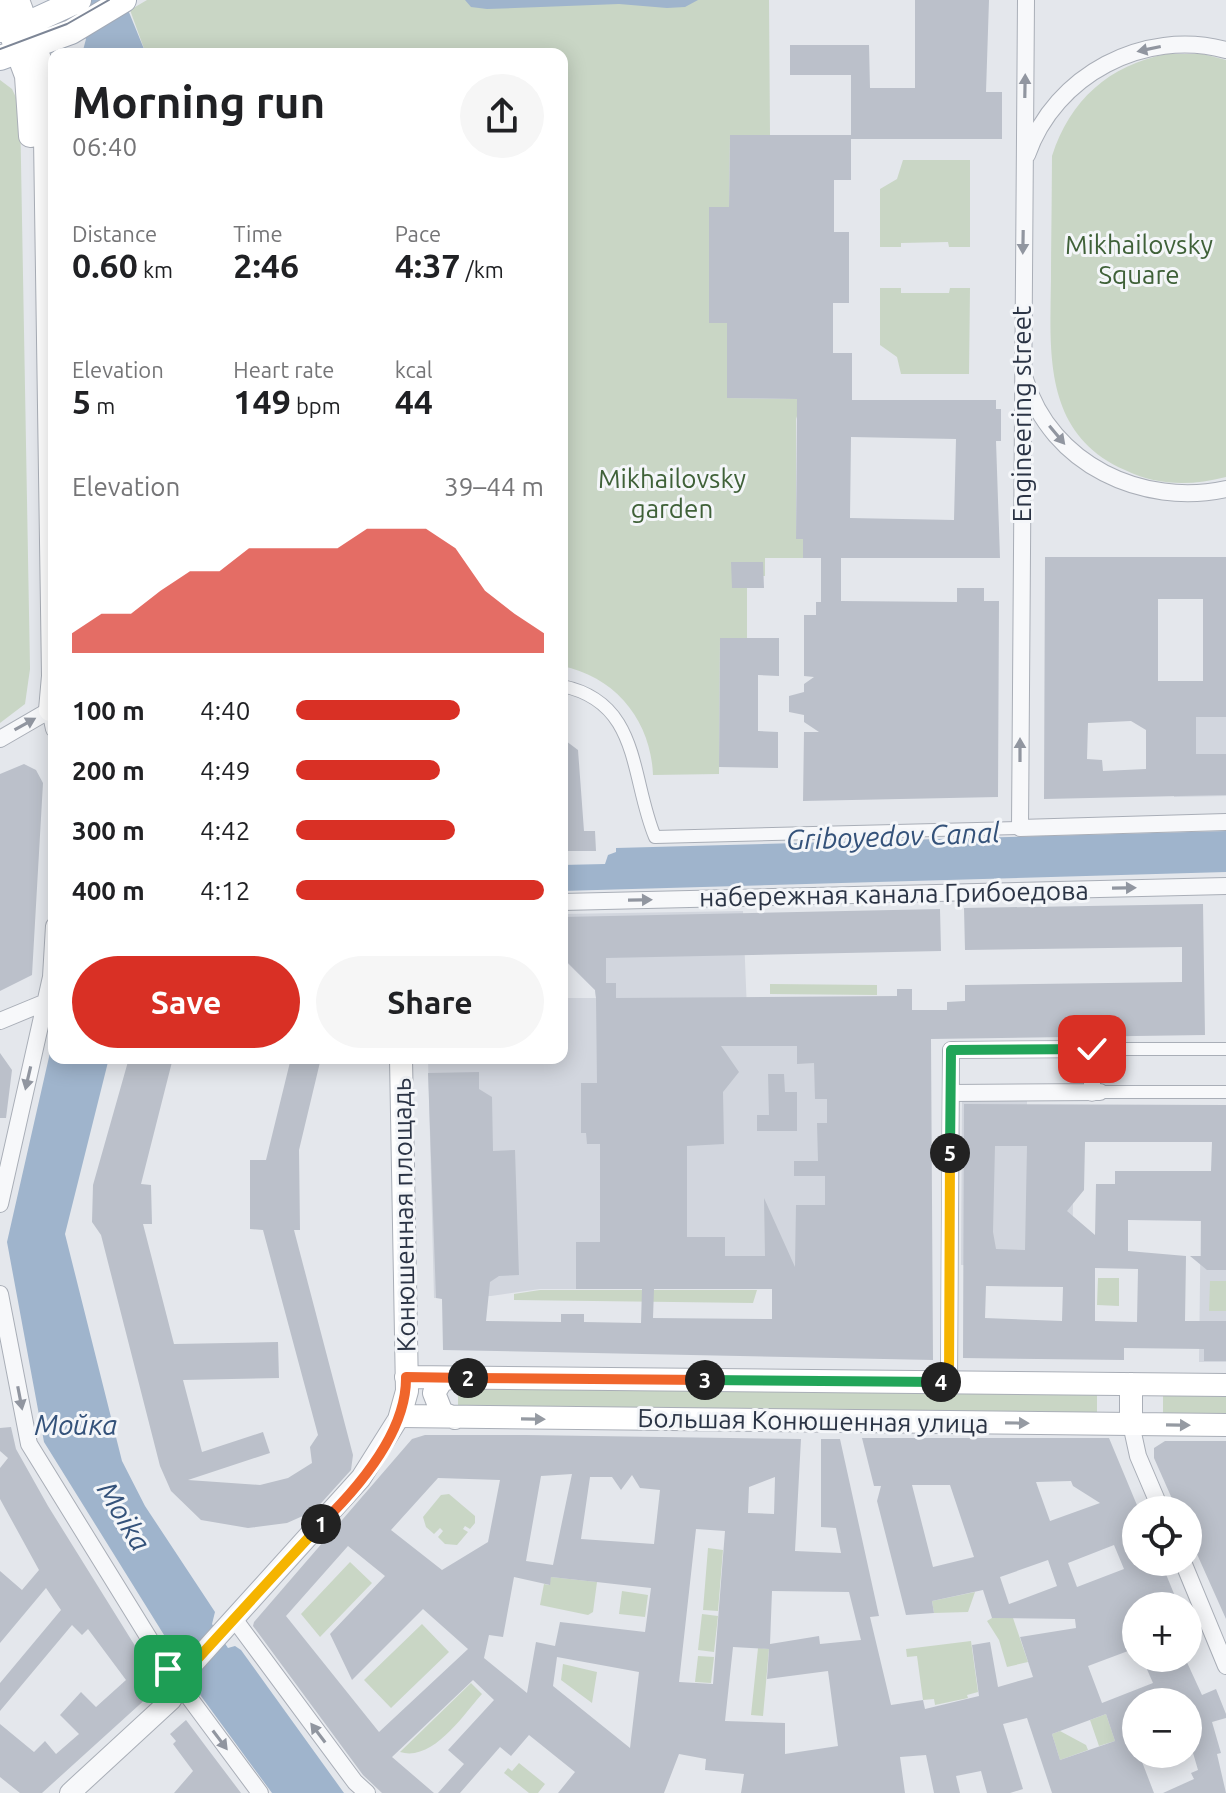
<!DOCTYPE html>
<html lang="en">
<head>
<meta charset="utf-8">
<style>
	body { margin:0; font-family:Ubuntu,sans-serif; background:#f6f6f6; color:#202124; height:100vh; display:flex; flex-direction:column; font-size:30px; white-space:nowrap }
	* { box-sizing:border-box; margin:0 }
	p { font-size:26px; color:#757577 }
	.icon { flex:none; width:44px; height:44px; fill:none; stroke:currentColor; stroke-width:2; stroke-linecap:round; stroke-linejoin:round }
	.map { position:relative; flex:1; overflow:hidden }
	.side { position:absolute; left:48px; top:48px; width:520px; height:1016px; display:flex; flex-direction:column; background:#fff; border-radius:16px; box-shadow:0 4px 20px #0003 }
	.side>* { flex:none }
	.buttons { position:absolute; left:1122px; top:1496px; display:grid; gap:16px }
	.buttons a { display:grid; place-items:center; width:80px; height:80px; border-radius:50%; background:#fff; box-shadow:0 4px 20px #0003; font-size:40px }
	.pin { position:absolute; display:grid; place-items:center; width:68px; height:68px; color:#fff; margin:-34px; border-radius:16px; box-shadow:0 4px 12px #0006 }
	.km { position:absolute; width:40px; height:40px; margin:-20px; border-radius:50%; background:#222; color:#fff; font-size:22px; line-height:40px; text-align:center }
	.round { display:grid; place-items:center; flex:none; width:84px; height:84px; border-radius:42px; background:#f6f6f6 }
	.overview { display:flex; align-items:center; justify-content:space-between; height:136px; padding:0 24px }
	h1 { font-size:44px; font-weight:700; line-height:60px }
	.figures { display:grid; grid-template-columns:repeat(3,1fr); gap:12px; height:136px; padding:8px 24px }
	.figures div { display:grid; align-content:center }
	.figures b { font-size:34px; font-weight:700 }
	.figures small { font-size:22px; font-weight:400 }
	.figures p { font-size:22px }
	.chart { height:224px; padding:16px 24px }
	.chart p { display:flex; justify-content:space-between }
	.chart svg { width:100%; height:144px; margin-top:8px; fill:#d93025; opacity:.7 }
	.primary-button { display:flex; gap:16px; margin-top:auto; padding:16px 24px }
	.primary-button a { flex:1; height:92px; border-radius:48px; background:#d93025; color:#fff; font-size:32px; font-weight:700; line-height:92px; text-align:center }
	.primary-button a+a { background:#f6f6f6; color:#202124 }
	ul { padding:0 24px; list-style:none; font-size:26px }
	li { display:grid; grid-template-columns:128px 96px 1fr; align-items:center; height:60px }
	li i { height:20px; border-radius:10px; background:#d93025 }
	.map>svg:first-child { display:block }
	.built { fill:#d2d6de }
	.green { fill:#c9d6c5 }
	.water { fill:#9fb4cc }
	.building { fill:#bbc0ca; fill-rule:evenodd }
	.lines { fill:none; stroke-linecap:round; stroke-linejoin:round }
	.pedestrian-casing { stroke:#a9aeb7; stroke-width:14 }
	.minor-casing { stroke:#a9aeb7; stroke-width:18 }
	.tertiary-casing { stroke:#a9aeb7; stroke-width:22 }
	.secondary-casing { stroke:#a9aeb7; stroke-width:24 }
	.primary-casing { stroke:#a3abb8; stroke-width:26 }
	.pedestrian { stroke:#f7f8fa; stroke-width:12 }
	.minor { stroke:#f7f8fa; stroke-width:16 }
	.tertiary { stroke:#f7f8fa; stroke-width:20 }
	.secondary { stroke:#fff; stroke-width:22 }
	.primary { stroke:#fff; stroke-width:24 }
	.tram { stroke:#7d8696; stroke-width:2 }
	.oneway { fill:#9196a0 }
	.oneway2 { fill:#959aa2 }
	.split-1-casing { stroke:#fff; stroke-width:16 }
	.split-2-casing { stroke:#fff; stroke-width:16 }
	.split-3-casing { stroke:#fff; stroke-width:16 }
	.split-4-casing { stroke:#fff; stroke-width:16 }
	.split-5-casing { stroke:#fff; stroke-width:16 }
	.split-6-casing { stroke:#fff; stroke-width:16 }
	.split-1 { stroke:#f5b400; stroke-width:10 }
	.split-2 { stroke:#f0652b; stroke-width:10 }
	.split-3 { stroke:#f0652b; stroke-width:10 }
	.split-4 { stroke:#22a559; stroke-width:10 }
	.split-5 { stroke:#f5b400; stroke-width:10 }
	.split-6 { stroke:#22a559; stroke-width:10 }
	.labels { text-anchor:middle; stroke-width:6; stroke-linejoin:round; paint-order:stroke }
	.park-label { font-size:26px; fill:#3f6138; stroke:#f4f6f9 }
	.street-label { font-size:26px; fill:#2b3445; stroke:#f4f6f9 }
	.water-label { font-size:28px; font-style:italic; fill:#34527a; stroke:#f4f6f9 }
</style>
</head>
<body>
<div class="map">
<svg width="1226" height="1793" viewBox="0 0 1226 1793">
	<rect width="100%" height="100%" fill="#e4e7ec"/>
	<!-- built -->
	<path class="built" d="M1226,683v113l-52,1 1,-94z
		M743,911l4,100 165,-1 -14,279h-358l-49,7 -57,2 -6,-240h134v-60h34l-1,-8 -32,-31v-45z
		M962,1097h65v105l46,1 -1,65 -111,-3z
		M1201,1200l25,1v161h-27z"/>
	<!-- green -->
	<path class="green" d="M147,0h622l1,135h-40l-1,72 -20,1v115h18v75l76,1 -7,20v119l7,1v19h-38v18h-18v62h-27l-1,136 -66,1c-2,-54 -37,-98 -91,-109v-612h-416l-16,-44z
		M1167,54h36l23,6v417c-35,9 -68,9 -101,-7 -82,-36 -75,-117 -74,-191 0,-41 1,-82 1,-123 18,-56 57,-91 115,-102z
		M0,80l12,9 8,17 10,563 -5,35 -25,19z
		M903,160h67v87h-21l-1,-5 -47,1v4h-21v-58l17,-10z
		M880,288h21v5h48l1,-5h20l-1,86h-68l-4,-17 -17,-12z
		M770,984l107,1v10l-107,-1z
		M1098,1278h21v28l-22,-1z
		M1210,1281h16v30h-17z
		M540,1290h217l-4,13 -239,-3v-6z
		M458,1387l639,6v23l-639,-8z
		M1163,1393h63v26l-63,-1z
		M449,1494l26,22v7l-5,6 -5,-3 -2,3 5,3 -11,13 -12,-1 -7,-7 5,-6 -3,-3 -6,6 -8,-7 -3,-10 18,-22z
		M708,1548l15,2 -5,61 -15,-1z
		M350,1562l22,21 -52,54 -19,-23z
		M551,1577l46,5 -4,30 -5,3 -48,-10 4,-21 5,1z
		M622,1591l26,4 -3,22 -26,-3z
		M975,1592l-7,20 -34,1 -2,-12z
		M702,1614l16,2 -4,36 -16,-2z
		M992,1618h21l15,44 -21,5 -8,-27 -12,-19z
		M422,1624l27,28 -58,56 -27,-28z
		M971,1641l7,51 -11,3 1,3 -33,7 -1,-6 -11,1 -6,-44 -10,1 -1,-8z
		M758,1648l11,1 -6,67 -12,-1z
		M698,1656l16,1 -3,26 -16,-1z
		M563,1664l34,8 -5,31 -31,-23z
		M471,1683l11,11c-19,21 -49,68 -82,58z
		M1106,1714l9,27 -16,5 -9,-26z
		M1060,1731l26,14 2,5 -28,10 -8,-26z
		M519,1763l26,21 -7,9h-9l-25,-20 4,-5 4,3z"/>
	<!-- water -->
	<path class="water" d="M61,0h63l22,54h-64l4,-15z
		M465,0h233l-13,7 -18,1 -48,-4 -132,5 -16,-2z
		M1226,831v41l-664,19v-26l43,-1 3,-9 8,-3v-4z
		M54,1035v23h55l-44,176 57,227 23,45 70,106 -3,12 16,24 7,-2 6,4 103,143h-72l-74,-101 3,-15 -16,-24 -11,-2 -130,-209 -37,-200z"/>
	<!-- building -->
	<path class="building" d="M915,0h74l-3,92h16v47h-151v41h-17v52h15v71h-16v50h19v47h144v9h5v32h-5l4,117h-159v43l116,1v-14h27v13h15l-1,196 -195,4 1,-69h15l-15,-10v-7l-15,-3v-16l15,-4v-8l10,-7 -10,-1v-61h12v-13h5v-44h-18v-19h-7l1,-140 -70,-1v-75h-18v-116h20l1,-72h121v-60h-61v-30h79l1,43h45zM851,437l105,2 -2,81 -104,-2z
		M1045,557h181v160h-30v37h30v41l-182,4zM1158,599h45v82h-45zM1131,721l15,9v39l-43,2 -1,-11 -15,-1 1,-36z
		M731,562h32l1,26h-32z
		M720,638h59v38l-21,-1v56l20,1v36l-59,-1z
		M562,738l16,12 6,81h11l1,20h-34z
		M24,764l12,6 7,13 -11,192 -32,16v-217z
		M1203,904l2,131 -274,4 2,321 -490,-10 -1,-51 -6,-1 -8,-225 51,-1v17l13,8 1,54 22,-1 4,125 -20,1 -9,6 -4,39 75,1v-8h23v8l57,1 1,-34h-66v-47h24v-98h-13l-1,-11h-5v-50h16l-1,-85 -1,-8 -33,-33v-40l378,-8 1,42 -335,7v25h10v15l281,-2v-7h15v21h35v-8l18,-1v-16l217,-3v-35l-217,3 -1,-42zM721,1046h76v18l17,-1 1,36h12v24h-10l1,38h-24v15h31v29h-29l-1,62 -31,-69 1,58h-40v-19h-38v-91l37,-2 -1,-52 16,-20zM654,1289h118v30l-119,-1z
		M0,1053l12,17 -6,48h-6z
		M129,1058h44l-32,126 10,1 1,39h-9l31,120 104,-2 1,36 -96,2 19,72 61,-20 7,21 -82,27 72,5 28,-7 24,-15 -2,-16 8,-12 -55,-205 -13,-1v-69h16l25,-102h30l-22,92 1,80h-6l59,225 -2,15 -37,41 -27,12 -39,5 -47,-8 -30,-29 -11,-25 -59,-231 -9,-13 1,-37z
		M768,1074h16l1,18h12v39h-40v-16h12z
		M964,1104l262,1v165h-19l-17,-14h11v-35l-73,-1v31l58,5 -1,65h41v40h-22v-12l-80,-1v12l-161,-2zM1085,1142h127l-1,29h-96v13h-19l-1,51 -28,-24 17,-21zM995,1146h32l-2,104 -29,-1 -3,-17zM1095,1268l43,1 -1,53 -42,-1zM986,1286l77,1 -1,34 -77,-3z
		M11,1427l5,22 32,57 112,180 -118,107h-22l-20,-16v-53l34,28 11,-11 11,13 23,-20 -19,-19 21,-23 15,15 30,-27 -38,-51 -6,6 -10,-10 -72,86v-28l61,-73 -15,-22 -46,55v-72l22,19 17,-20 -39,-71v-31l8,-10 -8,-7v-23z
		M526,1435l275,4 -6,112 46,2 -5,-25 -15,-1v-88h19l39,177 -9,1 21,88 32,-5 2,9 54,-13 -7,-51 18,-3 8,45 35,-10 -13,-40 56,-9 -1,-9 -83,-1 -9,-28 -51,11 2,12 -28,2 -29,-114 4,-15h-7l-12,-48h247l30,72h-3v52h25l18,44h-43v42l-48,18 14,37 51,-20 -11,-25h43l17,37 14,-6 10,25v4l-14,4 9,31 -4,1 9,39h-63l31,-14 -3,-6 7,-3 -7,-24 -3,1v-45h-52v16l-9,3 9,33h3l15,39h-102l-25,-75 -24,6 20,65 -13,4h-23l-6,-22 -25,5 4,17h-26l-8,-38 -26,2 5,36h-164l3,-19 -39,-4 1,-11 -27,-5 -15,39h-106l17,-21 -46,-37 -18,21 -11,-9 -40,46h-22l26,-29 -16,-14 46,-50 -21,-20 -81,77 42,36h-52l-19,-18 -110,-149 1,-4 158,-183 13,-4zM572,1474l-19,91 -27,-4 15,-85zM632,1475l8,13 20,2 -6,54 -73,-5 9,-62h22l9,13zM775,1477l-1,37 -26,-1 1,-26zM438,1478l62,2 -12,62 -46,28 -51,-40zM1071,1481l2,5 27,17 -50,18 -14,-39zM912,1485h38l24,72 -41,10zM696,1529l29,2 -12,153 -34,-2zM1114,1545l10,24 -47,18 -9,-24zM348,1546l37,30 -55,58 22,46 71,-71 45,40 -89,83 -93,-116zM1048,1560l9,26 -48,18 -9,-27zM514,1577l36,8 1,-8 100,11 -6,44 -85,-10 -5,24 -19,-4 -9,51 -43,-35 5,-23 14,2zM772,1591l77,1 12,48 -41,4 -1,-8 -49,8zM733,1647l36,2 -2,30 61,-8 10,75 -53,8v-31l-60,-2zM557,1657l82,15 -9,76 -77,-62zM1106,1714l9,27 -55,19 -8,-26z
		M1165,1441h61v178l-38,-85v-24h-11l-23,-52v-10z
		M186,1720l24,32 31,41h-67l19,-22 -20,-27 3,-3 -6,-7z"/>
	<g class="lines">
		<!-- pedestrian casing -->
		<g class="pedestrian-casing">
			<path id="pedestrian" d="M562,686c79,16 68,91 93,151l365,-9
				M1099,1049h127
				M1100,1092h126"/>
		</g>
		<!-- minor casing -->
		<g class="minor-casing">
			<path id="minor" d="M1026,0l-6,828 206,-6
				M1027,155c28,-80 117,-127 199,-105
				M1025,379c26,86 118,128 201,110
				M0,739l50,-29 4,19
				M562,902l664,-16
				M0,1021l46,-19
				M1092,1049v44
				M951,1093l149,-1
				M0,1204l51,-227 3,-51
				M0,1294l29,150 139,225 92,124
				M949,1382l2,-332 148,-1
				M1131,1424l7,32 23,54
				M1183,1562l43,104
				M235,1620l120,162 12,11"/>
		</g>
		<!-- tertiary casing -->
		<g class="tertiary-casing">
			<path id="tertiary" d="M70,1793l101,-93 20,-34 170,-188 39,-62"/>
		</g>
		<!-- secondary casing -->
		<g class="secondary-casing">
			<path id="secondary" d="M18,0l26,70 9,606 -3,34
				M0,6l26,70 4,60
				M401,1058l6,333 -7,25 826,9
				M406,1377l820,8
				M455,1418l-13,-5 -8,-20 8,-13 13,-3
				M1131,1424v-40"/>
		</g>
		<!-- primary casing -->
		<g class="primary-casing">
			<path id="primary" d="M0,30l29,-7 50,-23
				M0,58l71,-26 53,-32"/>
		</g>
		<!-- pedestrian -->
		<use href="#pedestrian" class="pedestrian"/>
		<!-- minor -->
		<use href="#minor" class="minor"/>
		<!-- tertiary -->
		<use href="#tertiary" class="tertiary"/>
		<!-- secondary -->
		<use href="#secondary" class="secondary"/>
		<!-- primary -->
		<use href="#primary" class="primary"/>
		<!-- tram -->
		<path class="tram" d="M0,49l67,-25 42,-24"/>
	</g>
	<!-- one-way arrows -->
	<defs><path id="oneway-solid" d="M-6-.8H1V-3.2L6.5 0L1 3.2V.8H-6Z" transform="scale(2)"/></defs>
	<g class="oneway">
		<use href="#oneway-solid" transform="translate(1149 49) rotate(168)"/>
		<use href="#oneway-solid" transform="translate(1025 86) rotate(-89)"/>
		<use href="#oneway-solid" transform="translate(1023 242) rotate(91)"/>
		<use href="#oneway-solid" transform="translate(1057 435) rotate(50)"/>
		<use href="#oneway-solid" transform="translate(25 724) rotate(-29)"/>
		<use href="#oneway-solid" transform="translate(1020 750) rotate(-90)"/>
		<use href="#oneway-solid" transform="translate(1124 888) rotate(-1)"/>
		<use href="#oneway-solid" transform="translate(640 900) rotate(-1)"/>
		<use href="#oneway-solid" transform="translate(28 1078) rotate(103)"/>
		<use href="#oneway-solid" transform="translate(20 1398) rotate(79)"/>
		<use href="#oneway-solid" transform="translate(318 1733) rotate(-127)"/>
		<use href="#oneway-solid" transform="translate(220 1740) rotate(53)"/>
	</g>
	<g class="oneway2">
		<use href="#oneway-solid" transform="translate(533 1419) rotate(1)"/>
		<use href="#oneway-solid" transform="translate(1017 1423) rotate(1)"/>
		<use href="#oneway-solid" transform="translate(1178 1425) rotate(1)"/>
	</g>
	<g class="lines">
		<!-- split-1 casing -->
		<g class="split-1-casing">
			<path id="split-1" d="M168,1669l12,17 11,-20 130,-142"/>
		</g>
		<!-- split-2 casing -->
		<g class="split-2-casing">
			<path id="split-2" d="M321,1524c38,-37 86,-92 85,-147l62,1"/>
		</g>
		<!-- split-3 casing -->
		<g class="split-3-casing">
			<path id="split-3" d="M468,1378l237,2"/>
		</g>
		<!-- split-4 casing -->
		<g class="split-4-casing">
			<path id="split-4" d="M705,1380l236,2"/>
		</g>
		<!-- split-5 casing -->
		<g class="split-5-casing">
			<path id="split-5" d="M941,1382h8l1,-229"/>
		</g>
		<!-- split-6 casing -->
		<g class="split-6-casing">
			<path id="split-6" d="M950,1153l1,-103 141,-1"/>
		</g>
		<!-- split-1 -->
		<use href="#split-1" class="split-1"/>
		<!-- split-2 -->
		<use href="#split-2" class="split-2"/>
		<!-- split-3 -->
		<use href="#split-3" class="split-3"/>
		<!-- split-4 -->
		<use href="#split-4" class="split-4"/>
		<!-- split-5 -->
		<use href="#split-5" class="split-5"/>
		<!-- split-6 -->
		<use href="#split-6" class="split-6"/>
	</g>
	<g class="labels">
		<!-- park labels -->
		<g class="park-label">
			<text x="1139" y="254">Mikhailovsky<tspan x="1139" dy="30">Square</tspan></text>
			<text x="672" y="488">Mikhailovsky<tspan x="672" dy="30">garden</tspan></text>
		</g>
		<!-- street labels -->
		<g class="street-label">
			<text transform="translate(1022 414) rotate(-90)" y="9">Engineering street</text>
			<text transform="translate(894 894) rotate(-1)" y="9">набережная канала Грибоедова</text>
			<text transform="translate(404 1215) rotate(-91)" y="9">Конюшенная площадь</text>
			<text transform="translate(813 1421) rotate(1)" y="9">Большая Конюшенная улица</text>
		</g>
		<!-- water labels -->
		<g class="water-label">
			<text transform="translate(893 836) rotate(-2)" y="10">Griboyedov Canal</text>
			<text x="76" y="1435">Мойка</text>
			<text transform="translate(124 1516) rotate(59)" y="10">Moika</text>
		</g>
	</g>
</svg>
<div class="buttons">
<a><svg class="icon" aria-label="locate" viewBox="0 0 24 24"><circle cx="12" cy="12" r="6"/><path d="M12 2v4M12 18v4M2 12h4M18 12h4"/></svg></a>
<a>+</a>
<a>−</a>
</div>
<div class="pin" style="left:168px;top:1669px;background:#1e9e55"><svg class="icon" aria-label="arrive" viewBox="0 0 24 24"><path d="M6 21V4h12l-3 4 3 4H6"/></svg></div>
<div class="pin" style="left:1092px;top:1049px;background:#d93025"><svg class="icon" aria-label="check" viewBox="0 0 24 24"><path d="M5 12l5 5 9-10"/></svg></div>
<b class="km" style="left:321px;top:1524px">1</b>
<b class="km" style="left:468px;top:1378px">2</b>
<b class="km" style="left:705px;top:1380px">3</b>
<b class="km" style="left:941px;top:1382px">4</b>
<b class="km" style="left:950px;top:1153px">5</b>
<section class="side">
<div class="overview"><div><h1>Morning run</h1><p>06:40</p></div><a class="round"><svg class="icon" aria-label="share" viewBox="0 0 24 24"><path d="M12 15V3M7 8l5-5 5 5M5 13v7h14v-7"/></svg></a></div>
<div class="figures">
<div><p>Distance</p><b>0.60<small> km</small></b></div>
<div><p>Time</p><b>2:46</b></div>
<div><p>Pace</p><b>4:37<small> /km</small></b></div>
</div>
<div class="figures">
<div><p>Elevation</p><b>5<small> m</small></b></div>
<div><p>Heart rate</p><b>149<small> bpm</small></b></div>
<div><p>kcal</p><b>44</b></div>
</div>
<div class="chart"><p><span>Elevation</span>39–44 m</p>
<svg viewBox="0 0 160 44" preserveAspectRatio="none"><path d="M0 44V38L10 32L20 32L30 25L40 19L50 19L60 12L70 12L80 12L90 12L100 6L110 6L120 6L130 12L140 25L150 32L160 38V44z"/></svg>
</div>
<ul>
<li><b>100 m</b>4:40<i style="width:66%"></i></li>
<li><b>200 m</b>4:49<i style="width:58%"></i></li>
<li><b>300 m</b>4:42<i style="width:64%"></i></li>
<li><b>400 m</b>4:12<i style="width:100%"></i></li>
</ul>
<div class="primary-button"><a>Save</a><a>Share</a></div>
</section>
</div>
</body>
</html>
